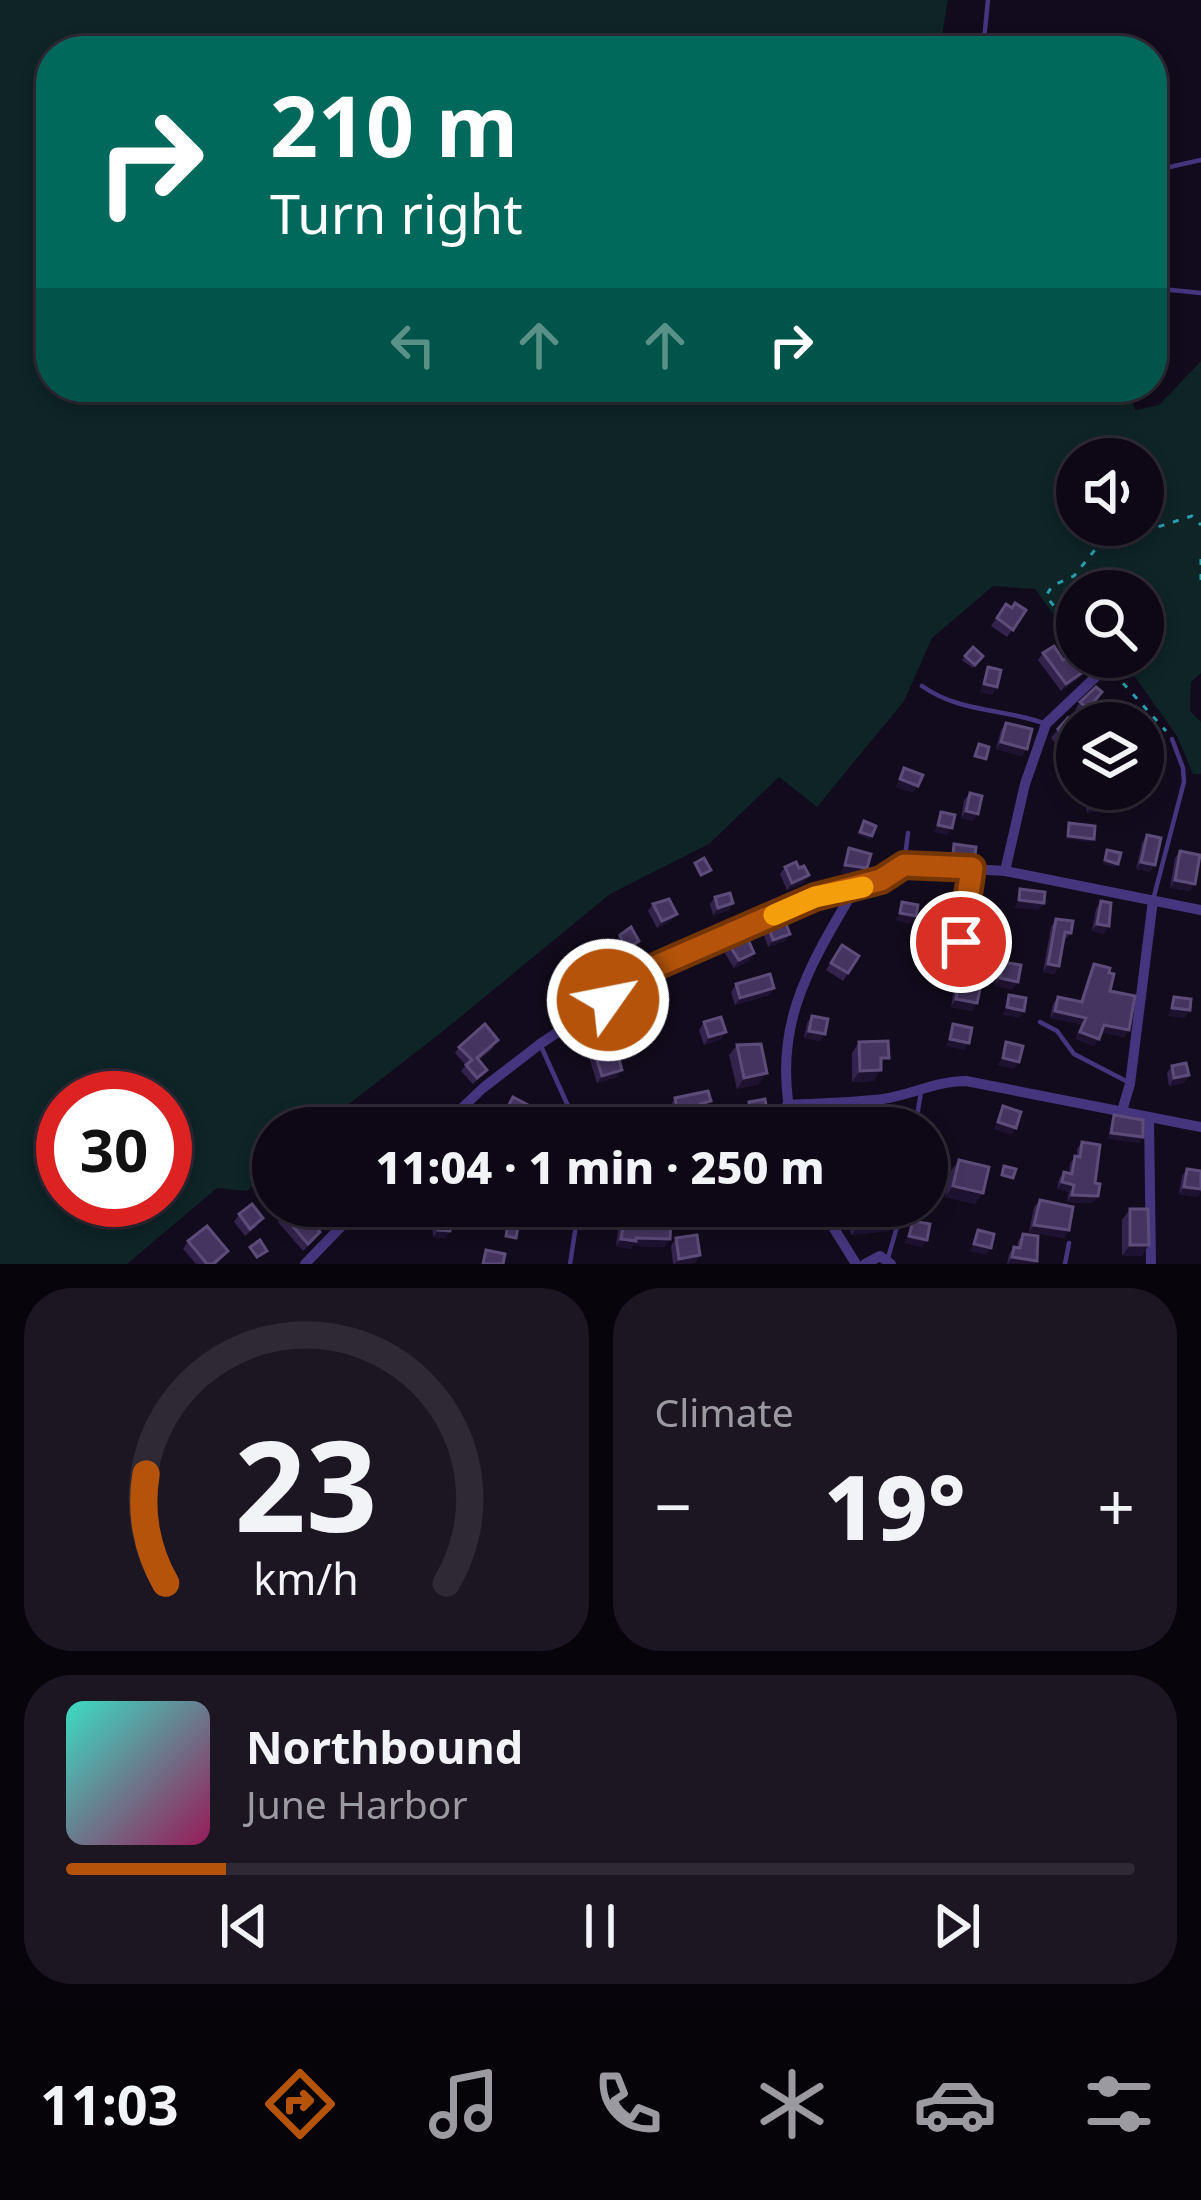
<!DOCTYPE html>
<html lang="en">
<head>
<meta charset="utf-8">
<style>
  body { margin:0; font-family:"Noto Sans",sans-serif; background:#1c1623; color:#f1f3f6; height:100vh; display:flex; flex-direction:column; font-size:45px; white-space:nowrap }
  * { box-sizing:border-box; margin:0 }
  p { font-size:39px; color:#9b9aa1 }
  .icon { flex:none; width:66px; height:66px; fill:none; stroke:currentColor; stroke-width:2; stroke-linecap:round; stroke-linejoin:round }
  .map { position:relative; height:1264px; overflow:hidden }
  .panel { display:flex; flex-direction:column; gap:24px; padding:24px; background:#08040c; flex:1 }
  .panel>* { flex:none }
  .banner { position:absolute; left:36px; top:36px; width:1131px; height:366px; border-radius:48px; box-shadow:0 6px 18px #0003,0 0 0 3px #2e2935; background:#00695c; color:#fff; overflow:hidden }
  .tools { position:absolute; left:1056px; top:438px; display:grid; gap:24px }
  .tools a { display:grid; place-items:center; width:108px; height:108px; border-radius:50%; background:#0e0816; box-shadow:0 6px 18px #0003,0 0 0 3px #2e2935; font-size:60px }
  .speed { position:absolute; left:36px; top:1071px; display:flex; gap:24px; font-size:60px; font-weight:700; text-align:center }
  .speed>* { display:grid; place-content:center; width:156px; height:156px; border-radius:50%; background:#0e0816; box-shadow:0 6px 18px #0003,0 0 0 3px #2e2935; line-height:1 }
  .speed .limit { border:18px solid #d22; background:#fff; color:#111 }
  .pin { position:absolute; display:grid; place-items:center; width:102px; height:102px; color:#fff; margin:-51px; border:6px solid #fff; border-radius:50%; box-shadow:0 3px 12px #0007 }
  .me { position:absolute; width:132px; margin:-66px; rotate:57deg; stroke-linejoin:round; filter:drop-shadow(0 0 9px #0008) }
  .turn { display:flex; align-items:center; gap:42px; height:252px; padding:0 36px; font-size:54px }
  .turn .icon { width:156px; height:156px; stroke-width:2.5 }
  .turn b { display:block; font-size:84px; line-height:102px }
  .lanes { display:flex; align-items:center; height:114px; padding:0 36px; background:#0003; justify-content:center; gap:60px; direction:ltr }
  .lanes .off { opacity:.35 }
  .big { font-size:90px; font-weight:800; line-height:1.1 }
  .panel .card { flex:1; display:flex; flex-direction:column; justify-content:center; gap:18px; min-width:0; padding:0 42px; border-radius:48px; background:#1c1623 }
  .panel .dial { align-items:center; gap:0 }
  .dial svg { height:312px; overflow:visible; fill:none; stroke:#2e2935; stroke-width:7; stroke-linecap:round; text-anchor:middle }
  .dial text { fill:#f1f3f6; stroke:none }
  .song { display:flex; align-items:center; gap:36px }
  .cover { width:144px; height:144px; border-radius:18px; background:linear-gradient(135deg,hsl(170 70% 55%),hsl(330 70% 35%)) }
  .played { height:12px; border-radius:6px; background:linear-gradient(90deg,#b45309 15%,#2e2935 15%) }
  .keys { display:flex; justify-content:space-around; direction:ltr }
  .heat { display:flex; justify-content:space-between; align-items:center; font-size:66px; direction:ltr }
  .panel .tiles { flex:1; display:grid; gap:24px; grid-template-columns:1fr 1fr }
  .card:last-child { grid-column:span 2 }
  .trip { position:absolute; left:252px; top:1107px; width:696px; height:120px; border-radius:60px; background:#0e0816; box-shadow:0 6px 18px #0003,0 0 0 3px #2e2935; font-weight:800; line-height:120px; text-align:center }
  .tabs { display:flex; height:192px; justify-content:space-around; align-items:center; background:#060309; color:#9b9aa1 }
  .tabs .icon { width:84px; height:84px }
  .tabs .current { color:#b45309 }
  .tabs b { font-size:54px; color:#f1f3f6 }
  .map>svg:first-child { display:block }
  .green { fill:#0e2427; fill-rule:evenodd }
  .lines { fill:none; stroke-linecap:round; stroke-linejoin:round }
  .path { stroke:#2a9fb0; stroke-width:3; stroke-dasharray:6 9; stroke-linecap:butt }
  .service { stroke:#45357e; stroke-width:4.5 }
  .minor { stroke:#45357e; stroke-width:10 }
  .wall { fill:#32234c }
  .shaded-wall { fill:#1e1231 }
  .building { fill:#443560; stroke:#5b4c79; stroke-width:3 }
  .route-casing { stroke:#753606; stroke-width:30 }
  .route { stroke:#b45309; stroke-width:21 }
  .slow { stroke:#f59e0b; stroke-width:21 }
</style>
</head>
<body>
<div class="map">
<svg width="1201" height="1264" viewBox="0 0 1201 1264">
  <rect width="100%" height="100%" fill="#120b1d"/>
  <!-- green -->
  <path class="green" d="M0,0H948L942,36L931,51H51V387H1128L1135,410L1159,405L1201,361V673L1191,682L1190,711L1201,722V774H1193L1177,736L1122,659L1112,658L1095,671L1085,657H1143V591H1077V647L1035,589L993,586L932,638L904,701L817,807L779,777L709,844L610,894L442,1032L318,1128H273V1168L247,1191L217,1188L127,1264H0ZM1077,459H1143V525H1077ZM63,1098H165V1200H63Z"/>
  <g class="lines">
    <!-- path -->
    <g class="path">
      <path d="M1201,559V586"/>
      <path d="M1077,623L1062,616L1046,596L1052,586L1074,576L1098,546L1192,516L1201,525"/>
      <path d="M1113,672L1166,731"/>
    </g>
    <!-- service -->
    <g class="service">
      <path d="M984,40L988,0"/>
      <path d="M1152,171L1201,160"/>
      <path d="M1152,288L1201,293"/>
      <path d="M922,686C960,713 1004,708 1046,724"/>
      <path d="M904,865L908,833"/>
      <path d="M1153,900L1184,782L1183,768L1172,739"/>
      <path d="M961,942L972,870"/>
      <path d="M642,980L652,1002"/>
      <path d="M1040,1022L1057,1031L1074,1054L1128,1082"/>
      <path d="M540,1044L578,1128"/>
      <path d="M915,1128L921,1092"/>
      <path d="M888,1258L903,1206"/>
      <path d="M570,1264L579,1206"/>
      <path d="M1065,1264L1069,1243"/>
    </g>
    <!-- minor -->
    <g class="minor">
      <path d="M1005,871L1025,784L1046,724L1105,668"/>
      <path d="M787,1105C819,1103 851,1103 883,1099C911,1095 937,1081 966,1081L1201,1127"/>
      <path d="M1121,1114L1130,1084L1153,900"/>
      <path d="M1149,1119L1151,1264"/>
      <path d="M441,1128L483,1088L540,1044L659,965L815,897L881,881L904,865L1005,871L1201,910"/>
      <path d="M793,1128C770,1031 806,971 854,890"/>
      <path d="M820,1206L856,1264"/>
      <path d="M305,1264L361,1206"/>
      <path d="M865,1264L880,1256L891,1264"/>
    </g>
  </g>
  <!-- wall -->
  <g class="wall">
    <path d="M1006,604L1012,608L1026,610L1007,637L991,626Z"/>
    <path d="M973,647L983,656L973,668L962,660Z"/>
    <path d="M1043,653L1063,660L1084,674L1061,691L1038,660Z"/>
    <path d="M1097,700L1082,716L1075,710L1080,702Z"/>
    <path d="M1006,723L1022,756L996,749L1001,730Z"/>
    <path d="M1077,723V782L1073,785L1060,767L1067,757L1051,738L1058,729Z"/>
    <path d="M1087,789H1102L1099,811L1087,813L1084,793Z"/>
    <path d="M970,793L973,821L961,818L964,800Z"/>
    <path d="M1147,835L1150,872L1136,869L1142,843Z"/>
    <path d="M1180,851L1190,891L1170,888L1175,858Z"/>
    <path d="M785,867L809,875L803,883L787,890L780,874Z"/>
    <path d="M715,897L733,903L728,911L713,915L710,904Z"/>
    <path d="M1101,901L1104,934L1092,931L1096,909Z"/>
    <path d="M653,904L671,921L657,928L648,911Z"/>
    <path d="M1056,919L1071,933L1064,940L1059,966L1054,974L1043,972L1051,927Z"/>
    <path d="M769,928L785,941L768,947L764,935Z"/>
    <path d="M620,935L639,941L634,949L621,957L615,942Z"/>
    <path d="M729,945L749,961L734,968L724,952Z"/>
    <path d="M842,945L859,956L843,981L826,970Z"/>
    <path d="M1003,962L1018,982L1012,989L995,986L998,969Z"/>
    <path d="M1094,964L1110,991L1129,1030L1124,1037L1101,1032L1094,1046L1076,1039L1081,1024L1050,1018L1053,1004L1058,997L1080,1002L1090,971Z"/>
    <path d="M959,981L972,1011L951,1007L954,988Z"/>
    <path d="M736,984L774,988L769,995L735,1005L731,992Z"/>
    <path d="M614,1016L641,1030L636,1037L619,1045L609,1023Z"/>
    <path d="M812,1016L825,1034L820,1041L804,1038L807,1023Z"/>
    <path d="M704,1022L721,1039L704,1045L699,1030Z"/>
    <path d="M859,1042L881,1068L874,1081L852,1082V1053Z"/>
    <path d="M737,1045L759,1084L737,1089L729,1055Z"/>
    <path d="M459,1047H494L479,1060L487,1070L473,1084L461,1071L466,1065L455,1053Z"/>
    <path d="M594,1050L617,1077L597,1083L589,1057Z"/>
    <path d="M1172,1066L1189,1075L1184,1083L1169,1086L1167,1073Z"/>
    <path d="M513,1097L534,1108L522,1128L500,1117Z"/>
    <path d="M675,1098L705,1109H701L706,1128H675L670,1106Z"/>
    <path d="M749,1102L767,1111L762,1118L747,1121L744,1109Z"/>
    <path d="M609,1114L626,1126L606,1128L604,1122Z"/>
    <path d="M1082,1142L1093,1203L1067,1202L1069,1192L1057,1189L1059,1179L1064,1172L1069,1173L1070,1163L1077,1156V1149Z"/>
    <path d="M959,1160L975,1204L945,1197L951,1171Z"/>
    <path d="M1187,1169L1198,1197L1179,1194L1182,1176Z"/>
    <path d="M1040,1200L1069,1230L1064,1238L1029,1232L1034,1207Z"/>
    <path d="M306,1206H347L318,1229L315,1239L303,1251L278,1222L283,1215L297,1214Z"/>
    <path d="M699,1206H734L730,1213L715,1217L712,1208L701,1211Z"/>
    <path d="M798,1206H813L814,1212L809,1219L797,1223L794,1212Z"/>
    <path d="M626,1209L639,1219L665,1247L633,1246L631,1249L616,1246L620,1216Z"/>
    <path d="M854,1209L889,1231L851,1235L848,1216Z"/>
    <path d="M1130,1209L1149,1245L1141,1256H1122V1220Z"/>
    <path d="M437,1210L445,1238L433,1237L432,1217Z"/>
    <path d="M239,1214L258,1225L245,1236L234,1222Z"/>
    <path d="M1023,1234L1036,1264H1007L1009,1254L1014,1247H1017L1018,1241Z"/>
    <path d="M676,1238L700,1255L695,1263L673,1264L671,1246Z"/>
    <path d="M188,1241L228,1251L217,1264H196L183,1249Z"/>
  </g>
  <!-- shaded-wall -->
  <g class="shaded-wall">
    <path d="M1090,667L1084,674L1061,691L1066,684Z"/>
    <path d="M984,684L997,687L992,695L979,692Z"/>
    <path d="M1001,742L1027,749L1022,756L996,749Z"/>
    <path d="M900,779L918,786L913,793L895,787Z"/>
    <path d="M1104,804L1099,811L1087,813L1092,805Z"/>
    <path d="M966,811L978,814L973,821L961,818Z"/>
    <path d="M938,825L952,828L947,835L933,832Z"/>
    <path d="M860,832L872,836L870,840L857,835Z"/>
    <path d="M1068,836L1094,839L1091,842L1065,839Z"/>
    <path d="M953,854L975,856L973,859L950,858Z"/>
    <path d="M1105,860L1118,864L1115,867L1102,864Z"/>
    <path d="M1141,862L1155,865L1150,872L1136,869Z"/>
    <path d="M845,865L867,868L862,876L840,873Z"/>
    <path d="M809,875L803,883L787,890L792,883Z"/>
    <path d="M1175,880L1195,884L1190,891L1170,888Z"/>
    <path d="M1019,900L1044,903L1038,910L1014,908Z"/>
    <path d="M733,903L728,911L713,915L718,908Z"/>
    <path d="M900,913L916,916L910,924L895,920Z"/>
    <path d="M677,914L671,921L657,928L662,921Z"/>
    <path d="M1097,924L1109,926L1104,934L1092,931Z"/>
    <path d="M790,934L785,941L768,947L773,940Z"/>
    <path d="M754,953L749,961L734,968L739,960Z"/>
    <path d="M1048,964L1059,966L1054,974L1043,972Z"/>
    <path d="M1000,978L1018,982L1012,989L995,986Z"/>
    <path d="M774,988L769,995L735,1005L740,998Z"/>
    <path d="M956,999L977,1003L972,1011L951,1007Z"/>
    <path d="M1007,1007L1024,1011L1019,1018L1002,1015Z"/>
    <path d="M1172,1008L1190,1010L1185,1018L1167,1016Z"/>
    <path d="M1055,1011L1086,1018L1081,1024L1050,1018Z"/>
    <path d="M1104,1025L1129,1030L1124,1037L1099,1032Z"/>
    <path d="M641,1030L636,1037L619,1045L624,1038Z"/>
    <path d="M809,1031L825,1034L820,1041L804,1038Z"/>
    <path d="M726,1032L721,1039L704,1045L709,1037Z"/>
    <path d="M1080,1032L1099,1039L1094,1046L1076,1039Z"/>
    <path d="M950,1039L969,1043L964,1050L945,1046Z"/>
    <path d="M1003,1058L1019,1062L1014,1069L997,1065Z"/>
    <path d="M622,1070L617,1077L597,1083L602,1076Z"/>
    <path d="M881,1070L874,1081L852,1082L860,1071Z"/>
    <path d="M767,1073L759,1084L737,1089L744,1078Z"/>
    <path d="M1189,1075L1184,1083L1169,1086L1174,1078Z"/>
    <path d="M767,1111L762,1118L747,1121L752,1114Z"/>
    <path d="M631,1119L626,1126L610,1128L612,1124Z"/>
    <path d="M998,1122L1016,1128L1011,1135L993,1129Z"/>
    <path d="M1111,1133L1143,1137L1139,1143L1107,1139Z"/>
    <path d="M1062,1182L1074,1185L1069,1192L1057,1189Z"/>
    <path d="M953,1186L983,1193L975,1204L945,1197Z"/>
    <path d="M1184,1187L1201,1189V1192L1198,1197L1179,1194Z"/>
    <path d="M1072,1195L1098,1196L1093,1203L1067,1202Z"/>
    <path d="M343,1206H347L312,1234L317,1227Z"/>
    <path d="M734,1206L730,1213L715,1217L720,1210Z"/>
    <path d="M814,1212L809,1219L797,1223L802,1215Z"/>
    <path d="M894,1223L889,1231L851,1235L856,1228Z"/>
    <path d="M1034,1225L1069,1230L1064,1238L1029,1232Z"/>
    <path d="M438,1230L450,1231L445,1238L433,1237Z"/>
    <path d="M909,1236L927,1240L922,1247L904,1243Z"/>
    <path d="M636,1238L670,1239L665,1247L633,1246L631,1249L616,1246L621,1239Z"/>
    <path d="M974,1244L991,1248L986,1255L969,1251Z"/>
    <path d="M1130,1245H1149L1141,1256H1122Z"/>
    <path d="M700,1255L695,1263L675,1264L679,1259Z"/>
    <path d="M1012,1257L1037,1261L1036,1264H1008Z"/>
  </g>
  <!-- building -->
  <g class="building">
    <path d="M1015,603L1026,610L1013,630L997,618L1006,604L1012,608Z"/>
    <path d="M1054,646L1063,660L1077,650V657H1083L1090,667L1066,684L1043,653Z"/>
    <path d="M973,647L983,656L975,665L965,656Z"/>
    <path d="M988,667L1001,670L997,687L984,684Z"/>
    <path d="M1096,687L1102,692L1088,709L1080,702Z"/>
    <path d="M1081,716L1086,723H1077V771L1067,757L1077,750L1058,729L1068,718L1072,724Z"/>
    <path d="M1006,723L1032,729L1027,749L1001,742Z"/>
    <path d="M979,744L989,747L986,759L975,756Z"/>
    <path d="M904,768L923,775L918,786L900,779Z"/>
    <path d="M1090,789H1102L1104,804L1092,805Z"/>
    <path d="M970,793L982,796L978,814L966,811Z"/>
    <path d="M941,812L955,815L952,828L938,825Z"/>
    <path d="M864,821L876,826L872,836L860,832Z"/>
    <path d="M1069,823L1095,826L1094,839L1068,836Z"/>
    <path d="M1147,835L1161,838L1155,865L1141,862Z"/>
    <path d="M954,844L976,847L975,856L953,854Z"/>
    <path d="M849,848L871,854L867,868L845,865Z"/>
    <path d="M1107,850L1121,853L1118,864L1105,860Z"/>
    <path d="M1180,851L1200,855L1195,884L1175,880Z"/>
    <path d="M704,858L711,870L701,875L695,863Z"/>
    <path d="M796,862L799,868L804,866L809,875L792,883L785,867Z"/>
    <path d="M1020,889L1045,892L1044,903L1019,900Z"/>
    <path d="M730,893L733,903L718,908L715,897Z"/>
    <path d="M669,899L677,914L662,921L653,904Z"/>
    <path d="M1101,901L1111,903L1109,926L1097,924Z"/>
    <path d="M902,902L918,905L916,916L900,913Z"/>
    <path d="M1056,919L1073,921L1071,933L1065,932L1059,966L1048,964Z"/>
    <path d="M786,924L790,934L773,940L769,928Z"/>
    <path d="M631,927L639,941L626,950L620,935Z"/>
    <path d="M747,937L754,953L739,960L729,945Z"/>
    <path d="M842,945L859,956L848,973L831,963Z"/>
    <path d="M918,948L929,950L927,965L916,964Z"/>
    <path d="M1003,962L1021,965L1018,982L1000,978Z"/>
    <path d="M1094,964L1110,968L1109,973L1114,974L1110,991L1135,996L1129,1030L1104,1025L1099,1039L1080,1032L1086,1018L1055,1011L1058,997L1082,1002Z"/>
    <path d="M770,974L774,988L740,998L736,984Z"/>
    <path d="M967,979L977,981L981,985L977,1003L956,999L959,981Z"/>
    <path d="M1009,995L1026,998L1024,1011L1007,1007Z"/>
    <path d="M1174,997L1191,999L1190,1010L1172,1008Z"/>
    <path d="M631,1008L641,1030L624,1038L614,1016Z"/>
    <path d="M812,1016L828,1019L825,1034L809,1031Z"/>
    <path d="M721,1017L726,1032L709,1037L704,1022Z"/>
    <path d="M485,1024L498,1040L477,1058L487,1070L477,1078L466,1065L472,1060L459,1047Z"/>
    <path d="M953,1024L972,1028L969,1043L950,1039Z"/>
    <path d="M602,1041L615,1044L622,1070L602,1076L594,1050Z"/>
    <path d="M888,1041L889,1058H881V1070L860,1071L859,1042Z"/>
    <path d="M1006,1042L1023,1046L1019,1062L1003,1058Z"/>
    <path d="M761,1044L767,1073L744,1078L737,1045Z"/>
    <path d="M1186,1063L1189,1075L1174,1078L1172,1066Z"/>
    <path d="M708,1091L711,1101L700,1104L707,1127L681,1128L675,1098Z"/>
    <path d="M513,1097L534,1108L526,1122L506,1110Z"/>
    <path d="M765,1099L767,1111L752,1114L749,1102Z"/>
    <path d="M1003,1106L1021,1112L1016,1128L998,1122Z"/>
    <path d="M628,1109L631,1119L612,1124L609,1114Z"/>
    <path d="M370,1115L380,1121L373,1128H365L361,1124Z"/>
    <path d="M1114,1115L1143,1120V1137L1111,1133Z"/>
    <path d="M341,1120L348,1128H332Z"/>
    <path d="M1082,1142L1100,1145L1095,1183L1100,1184L1098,1196L1072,1195L1074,1185L1062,1182L1064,1172L1072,1174L1075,1156L1080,1157Z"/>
    <path d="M959,1160L989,1167L983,1193L953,1186Z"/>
    <path d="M1004,1166L1016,1169L1013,1178L1002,1175Z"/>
    <path d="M1187,1169L1201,1171V1189L1184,1187Z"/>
    <path d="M1040,1200L1073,1207L1069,1230L1034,1225Z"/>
    <path d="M252,1204L263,1218L250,1229L239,1214Z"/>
    <path d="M306,1206H343L317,1227L320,1232L308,1244L283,1215L291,1208L297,1214Z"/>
    <path d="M799,1206H813L814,1212L802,1215Z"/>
    <path d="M867,1206H896L894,1223L856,1228L854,1209Z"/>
    <path d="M626,1209L640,1211L639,1219L671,1220L670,1239L636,1238V1241L621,1239Z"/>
    <path d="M1130,1209H1148L1149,1245H1130Z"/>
    <path d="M437,1210L454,1212L450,1231L438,1230Z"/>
    <path d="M913,1221L930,1224L927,1240L909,1236Z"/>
    <path d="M508,1224L518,1227L516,1238L506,1236Z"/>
    <path d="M207,1226L228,1251L213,1264H207L188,1241Z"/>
    <path d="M978,1230L994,1234L991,1248L974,1244Z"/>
    <path d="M1023,1234L1038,1236L1037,1261L1012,1257L1014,1247L1020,1248Z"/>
    <path d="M697,1235L700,1255L679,1259L676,1238Z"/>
    <path d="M260,1240L267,1251L257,1257L250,1247Z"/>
    <path d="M486,1250L505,1254L503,1264H483Z"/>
  </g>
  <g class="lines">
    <defs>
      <path id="route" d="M608,1000L659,965L815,897L881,880L904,865L972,868L961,942"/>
    </defs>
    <!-- route casing -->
    <use href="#route" class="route-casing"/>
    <!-- route -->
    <use href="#route" class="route"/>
    <!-- slow -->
    <path class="slow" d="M774,915L815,897L863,887"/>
  </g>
</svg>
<div class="tools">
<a><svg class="icon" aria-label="sound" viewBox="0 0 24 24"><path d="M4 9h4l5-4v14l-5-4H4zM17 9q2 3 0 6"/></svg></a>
<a><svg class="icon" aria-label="search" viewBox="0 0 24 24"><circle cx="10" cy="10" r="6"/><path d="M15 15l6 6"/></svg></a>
<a><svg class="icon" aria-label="layers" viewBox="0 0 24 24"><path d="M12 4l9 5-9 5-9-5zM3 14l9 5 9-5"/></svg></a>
</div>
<div class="speed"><div class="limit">30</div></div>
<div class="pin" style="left:961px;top:942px;background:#d93025"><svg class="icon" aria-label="arrive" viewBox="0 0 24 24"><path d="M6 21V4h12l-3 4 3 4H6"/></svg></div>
<svg class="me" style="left:608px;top:1000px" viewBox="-20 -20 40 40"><circle r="17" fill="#b45309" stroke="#fff" stroke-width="3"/><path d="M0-11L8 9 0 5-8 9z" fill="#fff"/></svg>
<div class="trip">11:04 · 1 min · 250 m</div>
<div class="banner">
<div class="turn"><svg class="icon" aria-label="right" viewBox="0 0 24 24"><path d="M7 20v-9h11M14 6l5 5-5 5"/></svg><div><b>210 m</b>Turn right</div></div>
<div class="lanes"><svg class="icon off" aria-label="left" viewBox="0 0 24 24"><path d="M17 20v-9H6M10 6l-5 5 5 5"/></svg><svg class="icon off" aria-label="ahead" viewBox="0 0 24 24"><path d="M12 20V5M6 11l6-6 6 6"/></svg><svg class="icon off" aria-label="ahead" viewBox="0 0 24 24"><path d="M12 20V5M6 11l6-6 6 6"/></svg><svg class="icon" aria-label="right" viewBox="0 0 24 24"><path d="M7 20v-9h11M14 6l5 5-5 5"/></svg></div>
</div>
</div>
<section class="panel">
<div class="tiles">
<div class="card dial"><svg viewBox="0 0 100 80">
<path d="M14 69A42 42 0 1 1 86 69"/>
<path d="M14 69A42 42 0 0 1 9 41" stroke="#b45309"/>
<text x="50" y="56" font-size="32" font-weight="700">23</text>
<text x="50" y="72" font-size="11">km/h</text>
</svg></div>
<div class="card"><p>Climate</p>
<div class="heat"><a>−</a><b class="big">19°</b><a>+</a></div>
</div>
<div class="card">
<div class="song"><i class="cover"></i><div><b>Northbound</b><p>June Harbor</p></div></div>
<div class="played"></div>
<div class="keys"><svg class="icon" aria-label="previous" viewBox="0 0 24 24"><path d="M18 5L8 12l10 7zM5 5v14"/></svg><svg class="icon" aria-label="pause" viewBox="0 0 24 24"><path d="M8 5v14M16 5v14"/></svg><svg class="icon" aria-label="next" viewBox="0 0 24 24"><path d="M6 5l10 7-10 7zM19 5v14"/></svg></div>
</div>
</div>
</section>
<nav class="tabs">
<b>11:03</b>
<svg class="icon current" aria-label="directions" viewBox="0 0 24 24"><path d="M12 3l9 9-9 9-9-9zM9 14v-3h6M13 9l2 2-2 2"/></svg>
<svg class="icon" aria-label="music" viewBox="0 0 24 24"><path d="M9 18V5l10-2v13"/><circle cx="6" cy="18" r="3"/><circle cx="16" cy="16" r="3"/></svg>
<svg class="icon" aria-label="phone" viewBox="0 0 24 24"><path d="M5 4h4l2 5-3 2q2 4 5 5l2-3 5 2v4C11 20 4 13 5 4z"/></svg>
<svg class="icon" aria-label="climate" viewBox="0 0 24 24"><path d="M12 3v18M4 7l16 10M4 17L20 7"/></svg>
<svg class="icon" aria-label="car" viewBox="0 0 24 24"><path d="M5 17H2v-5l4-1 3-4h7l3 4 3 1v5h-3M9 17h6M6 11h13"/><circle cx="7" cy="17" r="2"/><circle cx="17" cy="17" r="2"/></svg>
<svg class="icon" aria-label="filters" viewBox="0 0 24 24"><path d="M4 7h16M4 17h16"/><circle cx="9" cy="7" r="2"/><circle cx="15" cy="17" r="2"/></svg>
</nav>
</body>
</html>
